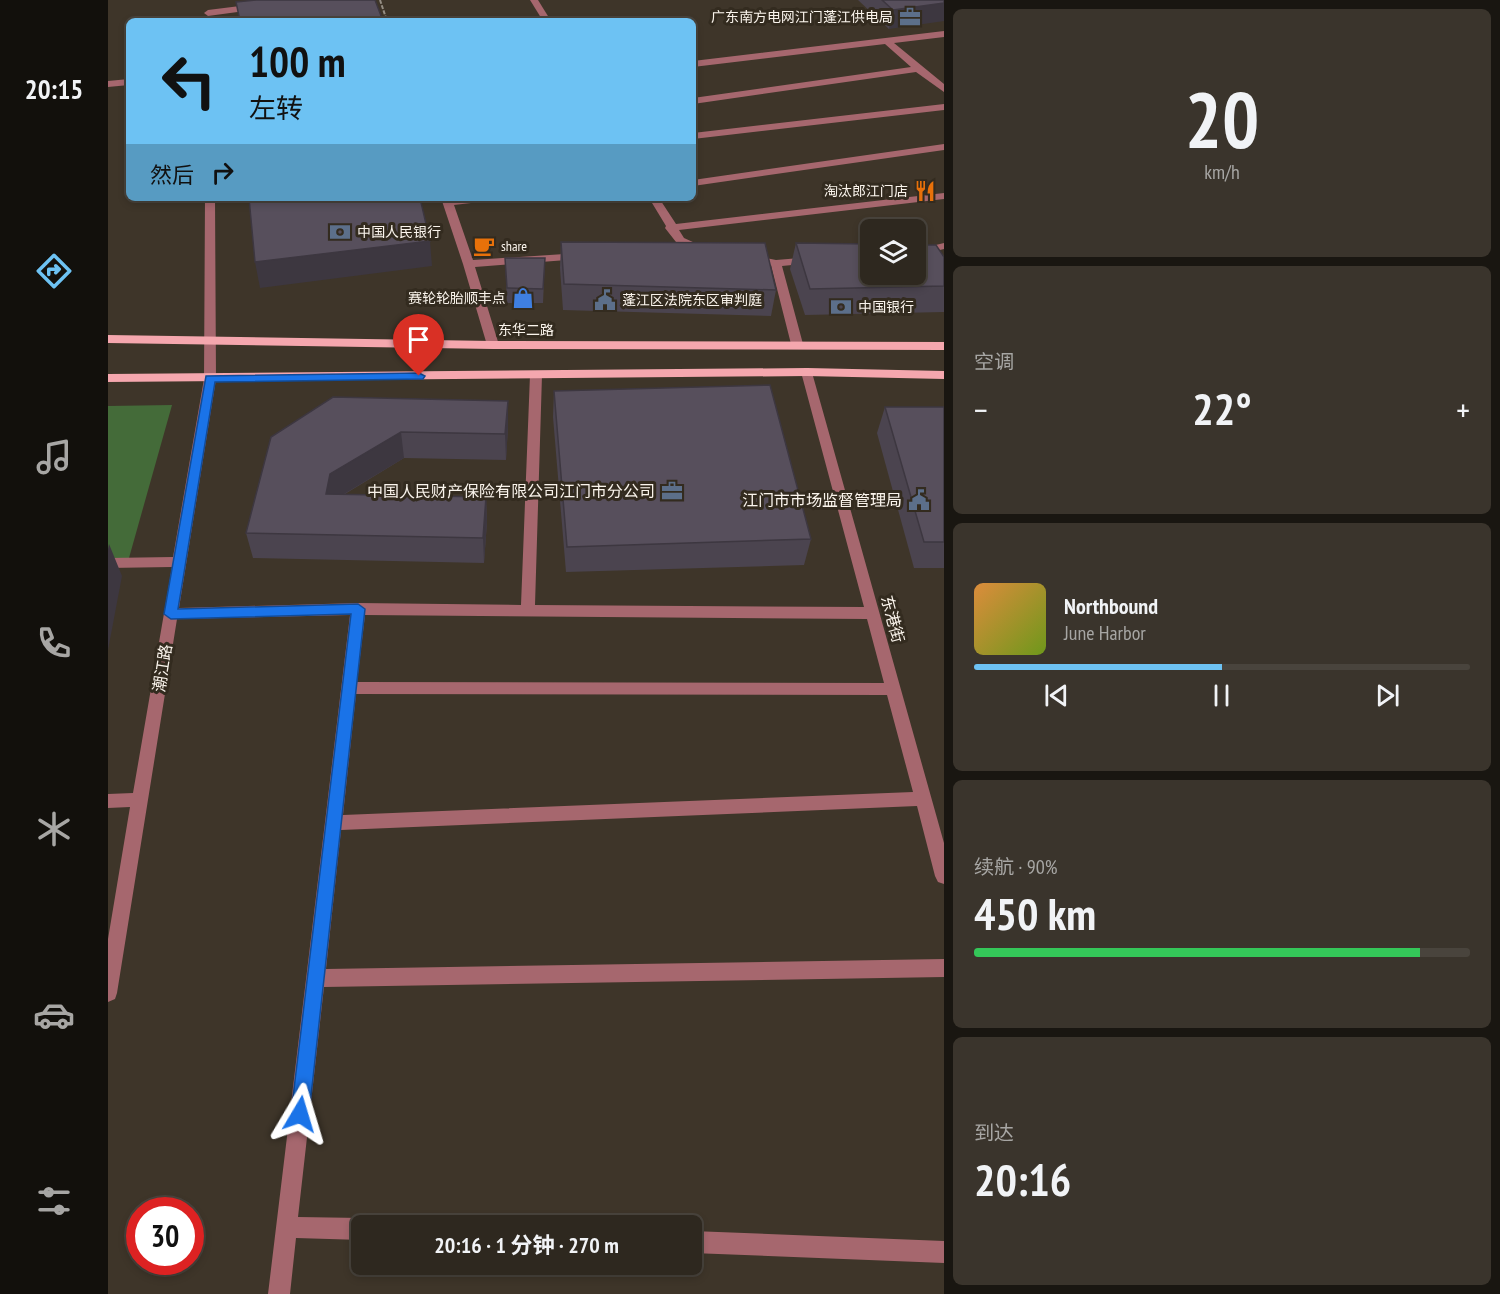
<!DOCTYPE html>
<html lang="zh">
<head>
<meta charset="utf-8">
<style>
  body { margin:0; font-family:"PT Sans Narrow","Noto Sans SC",sans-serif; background:#3a342c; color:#f1f3f6; height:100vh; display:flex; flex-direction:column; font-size:22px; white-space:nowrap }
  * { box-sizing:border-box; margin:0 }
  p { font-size:20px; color:#a7a6a4 }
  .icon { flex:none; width:33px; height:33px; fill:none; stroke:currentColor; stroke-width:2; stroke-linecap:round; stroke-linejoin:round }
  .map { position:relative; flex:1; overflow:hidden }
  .details { display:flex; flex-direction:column; gap:9px; padding:9px; background:#191611; width:556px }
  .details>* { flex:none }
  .top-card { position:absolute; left:18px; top:18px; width:570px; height:183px; border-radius:9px; box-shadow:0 3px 9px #0003,0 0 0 2px #49443d; background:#6dc2f3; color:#111; overflow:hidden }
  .buttons { position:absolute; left:752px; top:219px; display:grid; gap:12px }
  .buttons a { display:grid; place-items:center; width:66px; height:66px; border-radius:9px; background:#2e281f; box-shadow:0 3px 9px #0003,0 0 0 2px #49443d; font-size:30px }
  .speed { position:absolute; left:18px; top:1197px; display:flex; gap:12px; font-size:30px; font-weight:700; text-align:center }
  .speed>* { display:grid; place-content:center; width:78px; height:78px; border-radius:50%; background:#2e281f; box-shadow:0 3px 9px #0003,0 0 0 2px #49443d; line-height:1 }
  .speed .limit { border:9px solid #d22; background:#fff; color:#111 }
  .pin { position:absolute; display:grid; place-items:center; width:51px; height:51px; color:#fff; margin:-62px -26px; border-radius:50% 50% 50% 0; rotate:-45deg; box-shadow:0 0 6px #0007 }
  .pin .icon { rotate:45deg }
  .me { position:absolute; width:66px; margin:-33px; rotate:7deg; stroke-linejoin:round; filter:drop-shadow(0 0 4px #0008) }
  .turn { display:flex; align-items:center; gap:21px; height:126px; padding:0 24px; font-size:27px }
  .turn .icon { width:78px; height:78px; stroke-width:2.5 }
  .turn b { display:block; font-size:42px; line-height:51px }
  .then { display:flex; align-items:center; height:57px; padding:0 24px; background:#0003; gap:12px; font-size:22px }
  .big { font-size:45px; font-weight:700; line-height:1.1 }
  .details .card { flex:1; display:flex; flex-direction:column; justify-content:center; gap:9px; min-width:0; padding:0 21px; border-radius:9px; background:#3a342c }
  .details .dial { align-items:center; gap:0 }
  .dial b { font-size:78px; line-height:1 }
  .song { display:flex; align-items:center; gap:18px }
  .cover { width:72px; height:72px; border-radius:9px; background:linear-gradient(135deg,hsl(30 70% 55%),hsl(80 70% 35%)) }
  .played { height:6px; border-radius:3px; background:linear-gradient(90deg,#6dc2f3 50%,#49443d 50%) }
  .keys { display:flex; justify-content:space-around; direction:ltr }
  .heat { display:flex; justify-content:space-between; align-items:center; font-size:33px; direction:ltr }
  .charge { height:9px; border-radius:4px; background:linear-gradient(90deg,#34c759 90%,#49443d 0) }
  .trip { position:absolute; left:243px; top:1215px; width:351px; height:60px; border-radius:9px; background:#2e281f; box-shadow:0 3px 9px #0003,0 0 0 2px #49443d; font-weight:700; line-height:60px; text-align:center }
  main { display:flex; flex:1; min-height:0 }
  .tab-bar { display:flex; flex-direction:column; width:108px; justify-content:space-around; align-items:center; background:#12100c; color:#a7a6a4 }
  .tab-bar .icon { width:42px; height:42px }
  .tab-bar .selected { color:#6dc2f3 }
  .tab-bar b { font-size:27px; color:#f1f3f6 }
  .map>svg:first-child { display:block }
  .green { fill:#446b39 }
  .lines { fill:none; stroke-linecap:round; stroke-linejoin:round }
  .path { stroke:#958e84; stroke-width:2; stroke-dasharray:4 1.5; stroke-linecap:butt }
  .minor { fill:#a6676e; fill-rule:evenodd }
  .major { fill:#f5a7ae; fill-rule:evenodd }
  .wall { fill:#4b444f }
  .shaded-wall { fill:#3d3740 }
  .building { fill:#574f5c; stroke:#3d3740; stroke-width:1.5 }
  .route { fill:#1a73e8; stroke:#114b97; stroke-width:1.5 }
  .labels { text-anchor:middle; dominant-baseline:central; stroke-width:6; stroke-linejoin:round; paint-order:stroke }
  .far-poi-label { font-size:14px; fill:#faf4ec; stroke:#332b1f; text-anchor:start }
  .far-street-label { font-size:14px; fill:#faf4ec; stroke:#332b1f }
  .poi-label { font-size:16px; fill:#faf4ec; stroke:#332b1f; text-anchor:end }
  .street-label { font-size:16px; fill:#faf4ec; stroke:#332b1f }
</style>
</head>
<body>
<main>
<nav class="tab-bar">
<b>20:15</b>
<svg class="icon selected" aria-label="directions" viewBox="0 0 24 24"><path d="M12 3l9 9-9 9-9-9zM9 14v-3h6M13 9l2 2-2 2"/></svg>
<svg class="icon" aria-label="music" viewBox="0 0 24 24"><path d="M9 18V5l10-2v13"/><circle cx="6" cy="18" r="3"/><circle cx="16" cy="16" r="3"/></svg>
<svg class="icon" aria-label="phone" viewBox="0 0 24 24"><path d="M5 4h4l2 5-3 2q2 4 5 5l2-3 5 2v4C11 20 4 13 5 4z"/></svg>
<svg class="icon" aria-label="climate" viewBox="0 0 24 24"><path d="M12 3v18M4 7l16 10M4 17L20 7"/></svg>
<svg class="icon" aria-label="car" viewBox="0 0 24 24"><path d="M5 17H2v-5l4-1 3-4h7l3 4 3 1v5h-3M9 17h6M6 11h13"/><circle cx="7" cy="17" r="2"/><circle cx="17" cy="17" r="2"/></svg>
<svg class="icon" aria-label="filters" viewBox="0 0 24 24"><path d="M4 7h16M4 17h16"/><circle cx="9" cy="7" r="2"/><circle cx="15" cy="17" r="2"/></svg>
</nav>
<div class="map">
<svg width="836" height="1294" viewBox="0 0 836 1294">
  <rect width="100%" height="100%" fill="#3e3529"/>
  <!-- green -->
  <path class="green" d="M64,405L21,558H0V406Z"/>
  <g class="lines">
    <!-- path -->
    <path class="path" d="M272,0L279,21"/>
    <!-- minor -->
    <g class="minor">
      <path d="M422,0H430L443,21H435Z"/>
      <path d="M149,4L153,7L152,9L100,16L96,13L100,10Z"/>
      <path d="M836,31V37L786,43L836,84V92L808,72L585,104V98L803,67L777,44L585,67V61Z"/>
      <path d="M21,79V85L0,87V81Z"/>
      <path d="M836,104V110L585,139V133Z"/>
      <path d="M836,144V150L585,186V180Z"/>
      <path d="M836,193V199L571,230L576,238L598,248V252L594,253L568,242L557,228L558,226L541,198H551L568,224Z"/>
      <path d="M97,198H107L108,379L71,608L250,603L413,605L422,375L428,371L434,375L427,605L756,607L693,372L699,368L703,369L836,843V884L830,882L827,876L809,806L233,830L218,969L836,959V977L216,987L190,1217L254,1218L261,1222L263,1226H254V1240L188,1238L182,1294H160L242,615L69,619L9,993L7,999L0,1002V939L22,807L0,808V794L25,793L64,567L0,568V558L65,557L96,379ZM257,615L759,619L776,683L249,682ZM248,694L779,695L805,792L235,815Z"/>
      <path d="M333,198H385L380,201L346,205L365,260L472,253L477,256L472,259L367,267L391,345L389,348H381L379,345L355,264Z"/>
      <path d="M836,243V249L807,256V250Z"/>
      <path d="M642,255L668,260L704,257L709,260L704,263L674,266L695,344L693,347H685L683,344L663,265L638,260L637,258Z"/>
      <path d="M584,1231L836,1241V1263L584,1253Z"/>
    </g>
    <!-- major -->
    <g class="major">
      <path d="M0,335L385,341L836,342V350L385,349L0,343Z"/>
      <path d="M699,368L836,371V379L699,376L0,382V374Z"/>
    </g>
  </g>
  <!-- wall -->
  <g class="wall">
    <path d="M750,0H836L781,29Z"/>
    <path d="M453,242L668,290L663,316L455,310L452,268Z"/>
    <path d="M688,243L836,257V312L697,315L682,269Z"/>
    <path d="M397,258H437L435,303H399Z"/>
    <path d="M446,391L703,539L696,565L458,572L445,417Z"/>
    <path d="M225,397L400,401V427L398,460L296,458L237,494L378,497L379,522L376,563L145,558L138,533Z"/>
    <path d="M777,407H836V568H806L769,433Z"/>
  </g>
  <!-- shaded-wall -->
  <g class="shaded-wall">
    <path d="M836,3V21L781,29L785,10Z"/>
    <path d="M322,241L324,266L152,288L147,262Z"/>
    <path d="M400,401V427L398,460L397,434Z"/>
    <path d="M293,432L296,458L226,500L218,494L222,474Z"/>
    <path d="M378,497L379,522L376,563L375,538Z"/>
    <path d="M1,544L14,576L0,650V549Z"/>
  </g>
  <!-- building -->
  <g class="building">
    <path d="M148,0H267L275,21H132L128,2Z"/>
    <path d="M774,0H836V3L785,10Z"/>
    <path d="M141,198H312L322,241L147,262Z"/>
    <path d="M453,242L657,243L668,290L456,284Z"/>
    <path d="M688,243L762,244V274H807V245H828L836,257V286L702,289Z"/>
    <path d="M397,258H437L435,289L399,288Z"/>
    <path d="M662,385L703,539L459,547L446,391Z"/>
    <path d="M225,397L400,401L397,434L293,432L222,474L218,494L378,497L375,538L138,533L163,437Z"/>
    <path d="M777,407H836V542H816Z"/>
  </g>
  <!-- route -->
  <path class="route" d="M311,373L317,376L315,379L107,382L75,579L70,609L250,604L257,609L201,1114L199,1120L192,1123L186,1120L183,1114L243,614L63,619L56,614L98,376Z"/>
  <!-- icons -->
  <defs>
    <symbol id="office-bare" viewBox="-9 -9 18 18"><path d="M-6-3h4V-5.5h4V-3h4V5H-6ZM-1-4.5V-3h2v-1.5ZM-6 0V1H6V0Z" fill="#5c6f8a" stroke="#332b1f" stroke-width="2.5" paint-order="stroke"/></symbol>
    <symbol id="restaurant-bare" viewBox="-9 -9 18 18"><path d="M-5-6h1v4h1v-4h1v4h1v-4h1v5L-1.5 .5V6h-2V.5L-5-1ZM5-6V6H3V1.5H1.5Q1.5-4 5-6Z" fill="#e8710a" stroke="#332b1f" stroke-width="2.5" paint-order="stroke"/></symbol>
    <symbol id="bank-bare" viewBox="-9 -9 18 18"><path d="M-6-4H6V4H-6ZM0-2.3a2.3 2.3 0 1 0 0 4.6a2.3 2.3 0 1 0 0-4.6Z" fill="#5c6f8a" stroke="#332b1f" stroke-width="2.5" paint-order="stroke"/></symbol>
    <symbol id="cafe-bare" viewBox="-9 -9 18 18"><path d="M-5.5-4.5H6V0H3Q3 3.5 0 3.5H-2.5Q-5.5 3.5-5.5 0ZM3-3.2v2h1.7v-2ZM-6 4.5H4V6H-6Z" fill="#e8710a" stroke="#332b1f" stroke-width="2.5" paint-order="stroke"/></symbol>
    <symbol id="shop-bare" viewBox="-9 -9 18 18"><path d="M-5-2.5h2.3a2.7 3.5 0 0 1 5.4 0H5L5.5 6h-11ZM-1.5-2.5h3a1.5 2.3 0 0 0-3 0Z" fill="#3f7fe0" stroke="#332b1f" stroke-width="2.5" paint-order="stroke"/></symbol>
    <symbol id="civic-bare" viewBox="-9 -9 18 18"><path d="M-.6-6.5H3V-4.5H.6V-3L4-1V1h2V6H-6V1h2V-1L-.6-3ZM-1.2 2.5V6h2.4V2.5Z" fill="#5c6f8a" stroke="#332b1f" stroke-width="2.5" paint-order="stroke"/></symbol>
  </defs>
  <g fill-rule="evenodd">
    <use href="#office-bare" x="787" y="2" width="30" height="30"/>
    <use href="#restaurant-bare" x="802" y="176" width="30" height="30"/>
    <use href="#bank-bare" x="217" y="217" width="30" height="30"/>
    <use href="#cafe-bare" x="361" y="231" width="30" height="30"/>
    <use href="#shop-bare" x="400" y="283" width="30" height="30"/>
    <use href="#civic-bare" x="482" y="285" width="30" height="30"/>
    <use href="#bank-bare" x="718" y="292" width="30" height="30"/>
    <use href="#office-bare" x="549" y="476" width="30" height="30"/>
    <use href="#civic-bare" x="796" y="485" width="30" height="30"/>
  </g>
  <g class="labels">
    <!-- far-poi labels -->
    <g class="far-poi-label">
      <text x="785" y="17" text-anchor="end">广东南方电网江门蓬江供电局</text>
      <text x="800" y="191" text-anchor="end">淘汰郎江门店</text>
      <text x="249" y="232">中国人民银行</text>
      <text x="393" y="246">share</text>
      <text x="398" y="298" text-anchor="end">赛轮轮胎顺丰点</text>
      <text x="514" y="300">蓬江区法院东区审判庭</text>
      <text x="750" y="307">中国银行</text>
    </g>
    <!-- far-street labels -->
    <g class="far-street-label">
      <text x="418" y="330">东华二路</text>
    </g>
    <!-- poi labels -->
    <g class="poi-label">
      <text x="547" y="491">中国人民财产保险有限公司江门市分公司</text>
      <text x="794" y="500">江门市市场监督管理局</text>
    </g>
    <!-- street labels -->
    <g class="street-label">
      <text transform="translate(785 619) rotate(75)">东港街</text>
      <text transform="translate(54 668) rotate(-81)">潮江路</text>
    </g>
  </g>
</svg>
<div class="buttons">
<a><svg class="icon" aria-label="layers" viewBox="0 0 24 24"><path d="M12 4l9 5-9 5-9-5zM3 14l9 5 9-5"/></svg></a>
</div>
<div class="speed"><div class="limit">30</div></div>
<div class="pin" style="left:311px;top:376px;background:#d93025"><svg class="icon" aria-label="arrive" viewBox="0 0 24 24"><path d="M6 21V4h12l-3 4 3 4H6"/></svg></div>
<svg class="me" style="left:192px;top:1114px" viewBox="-20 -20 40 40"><path d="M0-17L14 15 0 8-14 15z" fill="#1a73e8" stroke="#fff" stroke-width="4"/></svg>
<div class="trip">20:16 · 1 分钟 · 270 m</div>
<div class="top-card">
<div class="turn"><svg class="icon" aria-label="left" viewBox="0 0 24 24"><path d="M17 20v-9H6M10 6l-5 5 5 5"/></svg><div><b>100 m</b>左转</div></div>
<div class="then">然后<svg class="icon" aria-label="right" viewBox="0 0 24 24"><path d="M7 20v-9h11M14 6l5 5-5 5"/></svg></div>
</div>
</div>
<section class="details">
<div class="card dial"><b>20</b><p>km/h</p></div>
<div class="card"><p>空调</p>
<div class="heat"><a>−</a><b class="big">22°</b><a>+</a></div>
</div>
<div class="card">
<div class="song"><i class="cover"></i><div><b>Northbound</b><p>June Harbor</p></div></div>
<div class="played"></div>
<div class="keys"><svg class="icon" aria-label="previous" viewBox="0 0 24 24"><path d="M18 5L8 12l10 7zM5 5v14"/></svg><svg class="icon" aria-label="pause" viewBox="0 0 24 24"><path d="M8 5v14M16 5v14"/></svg><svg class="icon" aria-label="next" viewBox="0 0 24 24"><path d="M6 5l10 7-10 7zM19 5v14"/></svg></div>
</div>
<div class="card"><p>续航 · 90%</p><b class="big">450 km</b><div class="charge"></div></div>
<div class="card"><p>到达</p><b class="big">20:16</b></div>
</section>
</main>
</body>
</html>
